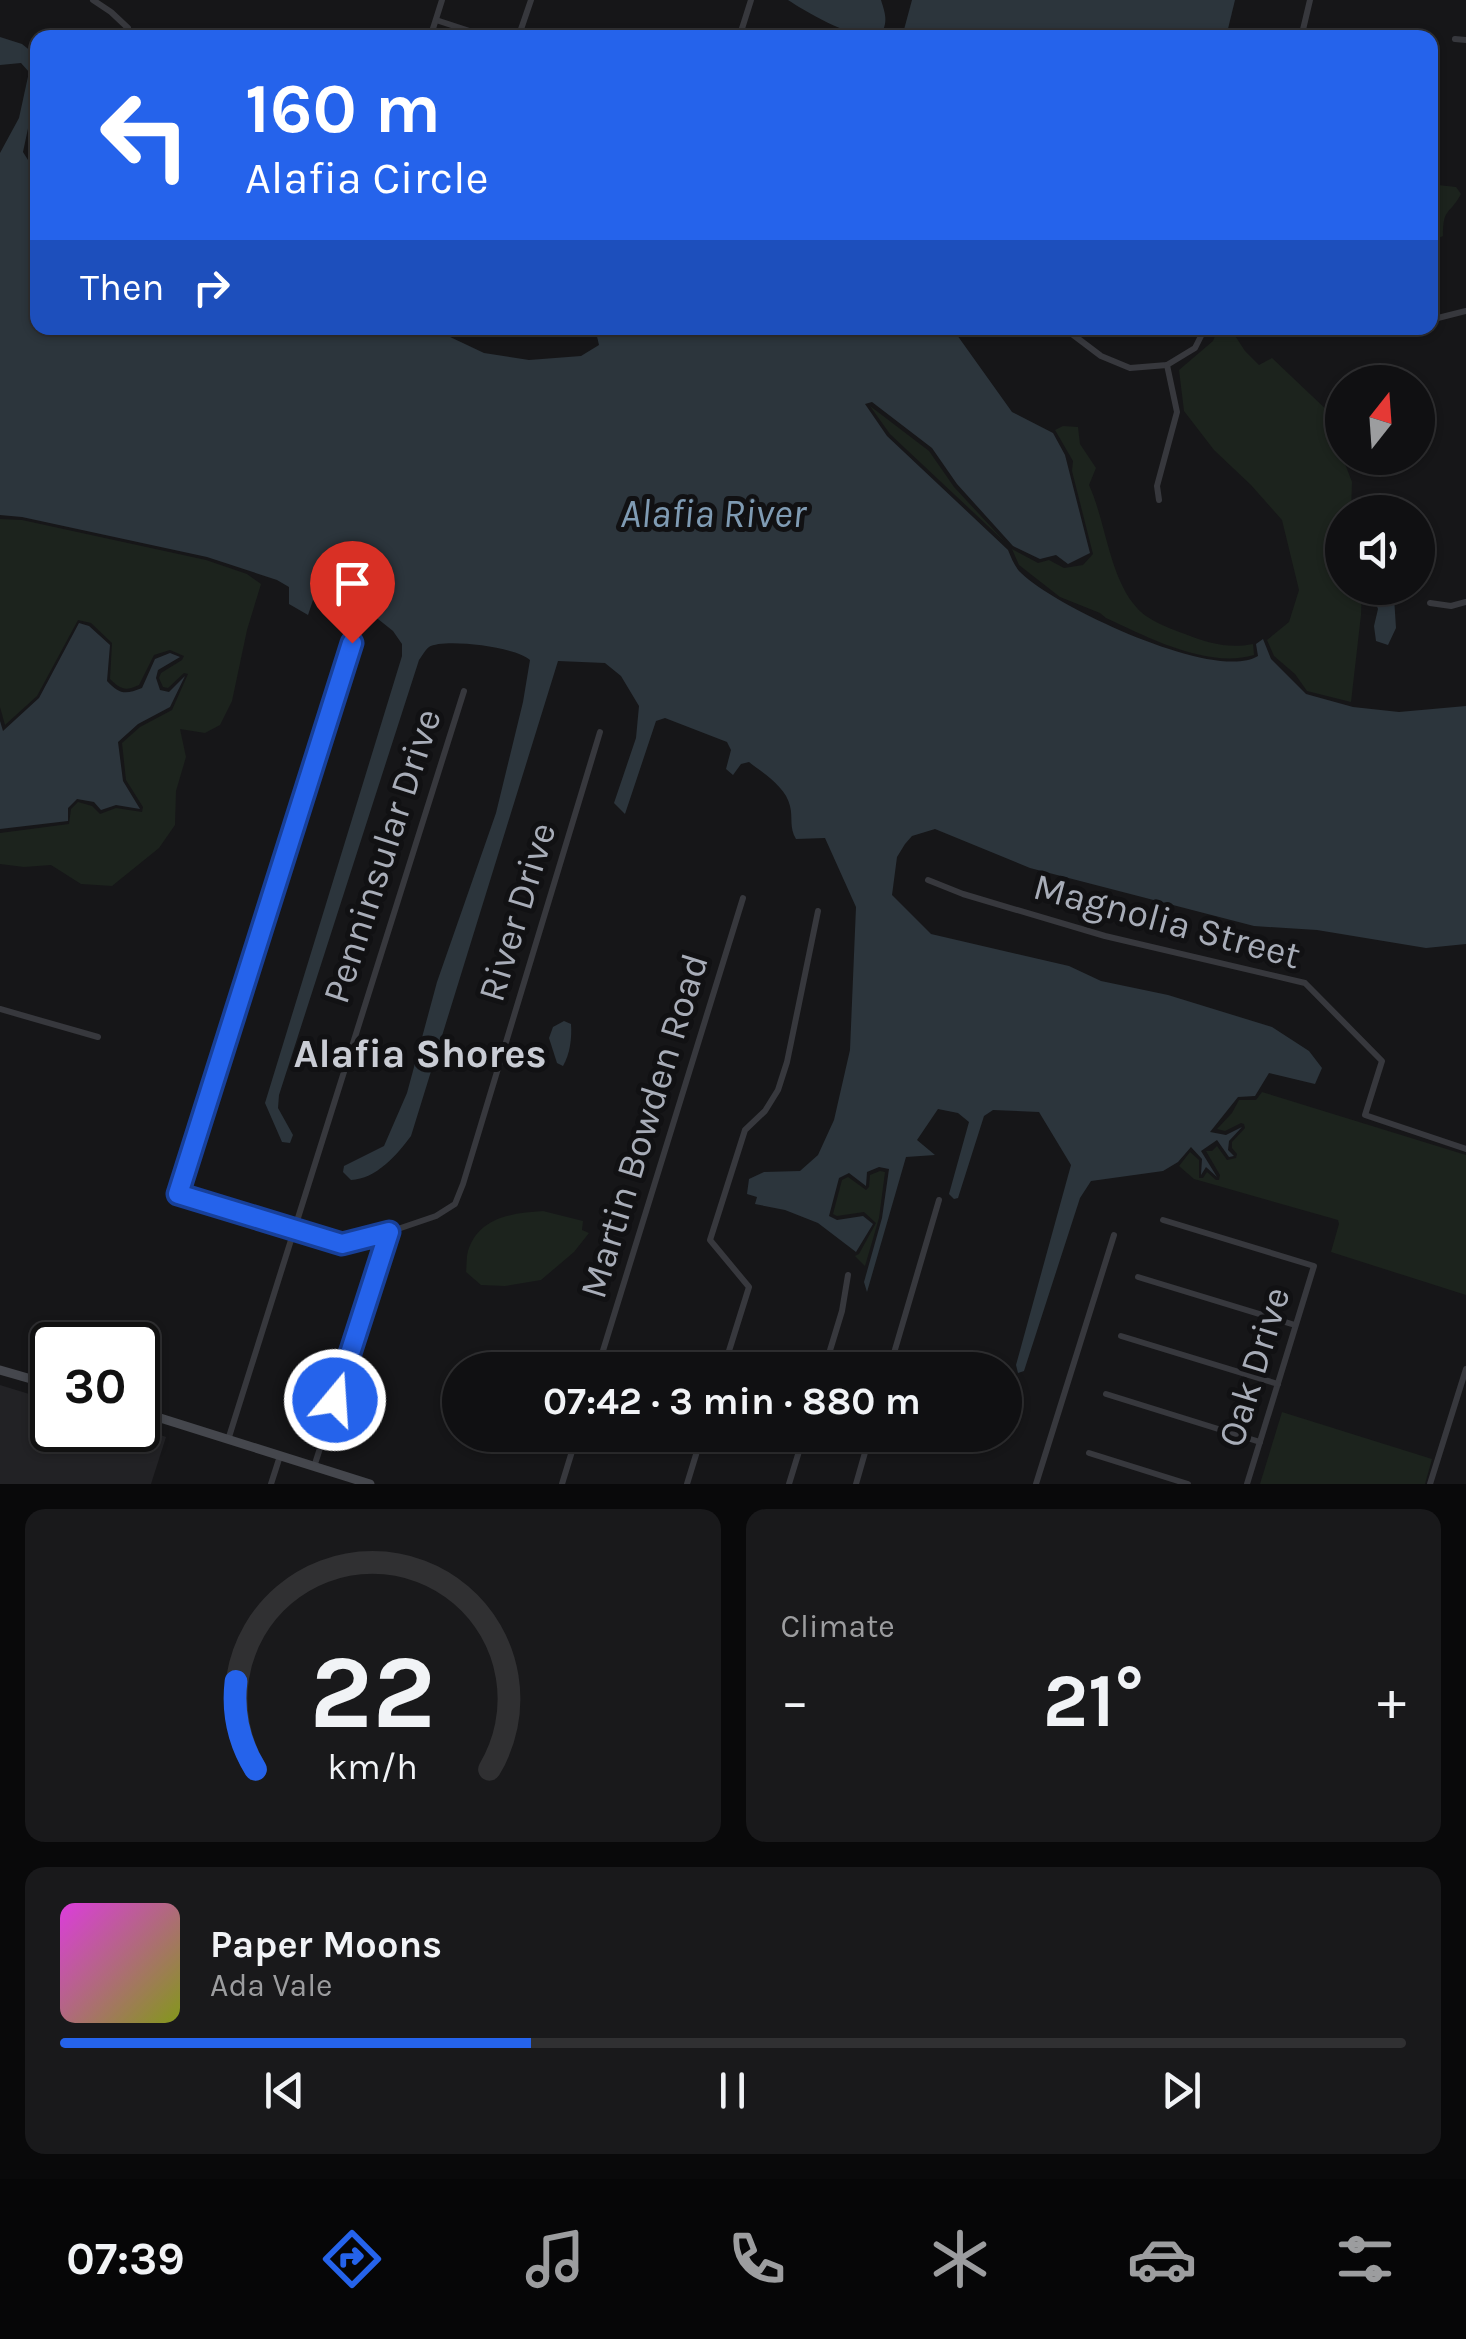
<!DOCTYPE html>
<html lang="en">
<head>
<meta charset="utf-8">
<style>
  body { margin:0; font-family:Karla,sans-serif; background:#19191b; color:#f1f3f6; height:100vh; display:flex; flex-direction:column; font-size:38px; white-space:nowrap }
  * { box-sizing:border-box; margin:0 }
  p { font-size:32px; color:#9c9d9f }
  .icon { flex:none; width:55px; height:55px; fill:none; stroke:currentColor; stroke-width:2; stroke-linecap:round; stroke-linejoin:round }
  .map { position:relative; height:1484px; overflow:hidden }
  .sheet { display:flex; flex-direction:column; gap:25px; padding:25px; background:#09090a; flex:1 }
  .sheet>* { flex:none }
  .guide { position:absolute; left:30px; top:30px; width:1408px; height:305px; border-radius:20px; box-shadow:0 2px 8px #0004,0 0 0 2px #303032; background:#2563eb; color:#fff; overflow:hidden }
  .needle { width:65px; rotate:17deg }
  .fabs { position:absolute; left:1325px; top:365px; display:grid; gap:20px }
  .fabs a { display:grid; place-items:center; width:110px; height:110px; border-radius:50%; background:#101012; box-shadow:0 2px 8px #0004,0 0 0 2px #303032; font-size:50px }
  .speed { position:absolute; left:30px; top:1322px; display:flex; gap:20px; font-size:50px; font-weight:700; text-align:center }
  .speed>* { display:grid; place-content:center; width:130px; height:130px; border-radius:50%; background:#101012; box-shadow:0 2px 8px #0004,0 0 0 2px #303032; line-height:1 }
  .speed .limit { border:5px solid #111; border-radius:15px; background:#fff; color:#111 }
  .pin { position:absolute; display:grid; place-items:center; width:85px; height:85px; color:#fff; margin:-102px -42px; border-radius:50% 50% 50% 0; rotate:-45deg; box-shadow:0 0 10px #0007 }
  .pin .icon { rotate:45deg }
  .me { position:absolute; width:110px; margin:-55px; rotate:18deg; stroke-linejoin:round; filter:drop-shadow(0 0 8px #0008) }
  .turn { display:flex; align-items:center; gap:35px; height:210px; padding:0 50px; font-size:45px }
  .turn .icon { width:130px; height:130px; stroke-width:2.5 }
  .turn b { display:block; font-size:70px; line-height:85px }
  .then { display:flex; align-items:center; height:95px; padding:0 50px; background:#0003; gap:20px; font-size:38px }
  .big { font-size:75px; font-weight:700; line-height:1.1 }
  .sheet .tile { flex:1; display:flex; flex-direction:column; justify-content:center; gap:15px; min-width:0; padding:0 35px; border-radius:20px; background:#19191b }
  .sheet .dial { align-items:center; gap:0 }
  .dial svg { height:260px; overflow:visible; fill:none; stroke:#303032; stroke-width:7; stroke-linecap:round; text-anchor:middle }
  .dial text { fill:#f1f3f6; stroke:none }
  .song { display:flex; align-items:center; gap:30px }
  .cover { width:120px; height:120px; border-radius:15px; background:linear-gradient(135deg,hsl(300 70% 55%),hsl(70 70% 35%)) }
  .played { height:10px; border-radius:5px; background:linear-gradient(90deg,#2563eb 35%,#303032 35%) }
  .keys { display:flex; justify-content:space-around; direction:ltr }
  .heat { display:flex; justify-content:space-between; align-items:center; font-size:55px; direction:ltr }
  .sheet .tiles { flex:1; display:grid; gap:25px; grid-template-columns:1fr 1fr }
  .tile:last-child { grid-column:span 2 }
  .trip { position:absolute; left:442px; top:1352px; width:580px; height:100px; border-radius:50px; background:#101012; box-shadow:0 2px 8px #0004,0 0 0 2px #303032; font-weight:700; line-height:100px; text-align:center }
  .tab-bar { display:flex; height:160px; justify-content:space-around; align-items:center; background:#060607; color:#9c9d9f }
  .tab-bar .icon { width:70px; height:70px }
  .tab-bar .on { color:#2563eb }
  .tab-bar b { font-size:45px; color:#f1f3f6 }
  .map>svg:first-child { display:block }
  .built { fill:#222225 }
  .green { fill:#1c231d }
  .water { fill:#2c353c }
  .lines { fill:none; stroke-linecap:round; stroke-linejoin:round }
  .minor { stroke:#37383d; stroke-width:6 }
  .secondary { stroke:#45474d; stroke-width:9 }
  .route-casing { stroke:#184099; stroke-width:25 }
  .route { stroke:#2563eb; stroke-width:18 }
  .labels { text-anchor:middle; dominant-baseline:central; stroke-width:10; stroke-linejoin:round; paint-order:stroke }
  .street-label { font-size:38px; fill:#a8adb8; stroke:#111113 }
  .water-label { font-size:40px; font-style:italic; fill:#7f9bb3; stroke:#111113 }
  .neighbourhood-label { font-size:40px; font-weight:bold; fill:#c9ccd4; stroke:#111113 }
</style>
</head>
<body>
<div class="map">
<svg width="1466" height="1484" viewBox="0 0 1466 1484">
  <rect width="100%" height="100%" fill="#161618"/>
  <!-- built -->
  <path class="built" d="M0,1385L52,1401V1430H138V1427L166,1437L151,1484H0Z"/>
  <!-- green -->
  <g class="green">
    <path d="M1430,179L1438,185L1456,187L1461,194C1449,216 1443,207 1443,236L1430,242Z"/>
    <path d="M1218,328H1230L1245,351L1259,365L1272,358L1331,414L1339,448L1352,482L1351,512H1342V588H1362L1361,615L1351,702L1307,691L1295,674L1274,656L1267,640L1289,622L1299,590L1282,520L1251,485L1214,450L1184,411L1179,370L1213,341Z"/>
    <path d="M870,406L929,451L954,487L1005,542L890,434Z"/>
    <path d="M1063,426L1078,427L1080,444L1096,468L1089,485C1106,522 1109,577 1137,608C1147,620 1171,629 1185,634C1208,643 1228,649 1253,644L1254,655C1208,669 1147,637 1106,618L1100,613L1060,597L1019,565L1012,549L1038,563L1049,560L1064,568L1083,565L1093,554L1072,471L1073,461L1055,430Z"/>
    <path d="M0,519L22,520L206,560L247,574L261,584L247,630L232,701L220,725L205,733L180,729L186,757L176,791L175,825L159,848L112,886L81,884L51,865L24,867L0,864V833L69,824L71,809L78,802L92,806L100,814L116,808L142,812L143,807L126,780L122,743L140,727L172,710L188,674L184,673L168,688L163,687L159,678L161,673L182,660L184,656L170,650L154,655L139,685C126,691 121,690 110,679L112,643L91,623L78,620L37,696L5,725L0,707Z"/>
    <path d="M1262,1092L1466,1155V1295L1331,1252L1339,1224L1338,1220L1194,1179L1179,1166L1190,1152L1199,1160V1178H1203L1207,1172L1216,1180H1219L1220,1175L1206,1151H1212L1217,1146L1227,1160L1236,1158L1237,1154L1232,1148V1142L1245,1128L1244,1124L1241,1123L1225,1131L1217,1129L1232,1113L1239,1100H1256Z"/>
    <path d="M880,1171L885,1172L879,1218L865,1266L855,1256L859,1254L876,1223L864,1212L837,1216L833,1214L842,1180L848,1177L866,1190L869,1187L870,1175Z"/>
    <path d="M543,1211L583,1221L582,1230L589,1233L574,1252L541,1280L505,1286L481,1285L466,1272C467,1265 466,1255 469,1248C481,1216 514,1213 543,1211Z"/>
    <path d="M1282,1412L1432,1459L1425,1484H1260Z"/>
  </g>
  <!-- water -->
  <g class="water">
    <path d="M788,0H881C885,13 889,23 880,35C857,42 808,13 788,0Z"/>
    <path d="M912,0H1235L1226,37H902Z"/>
    <path d="M0,37L22,44L37,56V86L23,152L33,168L37,170L38,328H447L448,336L484,353L529,360L581,356L599,345L595,328H952L1012,412L1053,433L1065,455L1090,553L1068,564L1056,555L1040,559L1013,546L957,484L932,448L872,402L865,404L887,436L1008,550C1011,557 1014,565 1019,571C1051,605 1215,683 1258,656L1256,644L1263,639L1271,659L1306,694L1353,707L1399,712L1466,706V944L1426,948L1317,930L1254,926L1030,868L935,829L912,836L905,844L897,857L892,895L931,934L1069,966L1101,981L1168,995L1272,1027L1309,1051L1322,1068L1315,1084L1269,1073L1255,1096L1238,1097L1210,1132L1226,1135L1242,1127L1229,1141L1228,1150L1234,1156L1229,1157L1217,1140L1201,1151L1217,1177L1206,1167L1201,1175L1202,1159L1191,1147L1178,1162L1163,1171L1091,1181L1080,1198L1024,1371L1018,1373L1016,1365L1071,1165L1039,1112L993,1110L984,1116L958,1198L954,1199L949,1194L969,1122L958,1113L938,1109L917,1140L935,1155L906,1157L867,1292L864,1282L882,1218L889,1169L879,1167L867,1172L866,1186L849,1173L839,1178L829,1216L837,1220L863,1216L873,1224L856,1252L818,1223L785,1210L755,1204L757,1197L747,1194L749,1179L764,1172L800,1171L818,1155L834,1120L850,1050L856,907L825,838L796,839C789,827 793,818 790,806C786,787 763,773 749,762L741,764L733,775L726,769L731,750L727,742L665,718L656,721L625,814L614,803L636,738L639,706L621,676L605,663L558,661L411,1136C397,1155 376,1179 351,1180L343,1172L344,1166L384,1146L407,1093L437,982L496,813L523,702L530,660C517,647 444,638 429,647C425,650 422,656 419,660L279,1095L278,1108L293,1135L290,1143L282,1142L265,1103L402,656V644L393,631L363,607L330,593L314,597L308,615L289,604V587L277,580L207,557L22,517L0,515V153L19,118L29,72L21,63L0,65Z"/>
    <path d="M1370,588H1381L1387,595L1394,597L1396,628L1388,645L1376,641L1374,626L1378,609Z"/>
    <path d="M79,623L89,626L110,645L107,681C119,694 125,695 142,688L155,659L170,653L180,657L158,670L156,678L160,690L169,692L185,676L170,707L138,724L118,742L123,781L140,809L116,805L101,810L94,802L77,799L68,808V821L0,829V721L3,731L39,698Z"/>
    <path d="M564,1021L571,1024C572,1038 570,1054 563,1066L557,1063L549,1038L553,1027Z"/>
  </g>
  <g class="lines">
    <!-- minor -->
    <g class="minor">
      <path d="M93,0L111,12L128,28"/>
      <path d="M436,20L491,38"/>
      <path d="M430,38L442,0"/>
      <path d="M518,38L531,0"/>
      <path d="M739,38L751,0"/>
      <path d="M1301,38L1310,0"/>
      <path d="M1455,39L1466,40"/>
      <path d="M1430,320L1466,311"/>
      <path d="M1064,328L1101,356L1130,368L1167,365L1195,348L1205,328"/>
      <path d="M1159,500L1157,486L1177,412L1167,365"/>
      <path d="M1430,603L1451,606L1466,602"/>
      <path d="M352,643L178,1194L342,1244L389,1232"/>
      <path d="M928,880L963,894L1105,936L1305,983L1382,1061L1365,1115L1466,1149"/>
      <path d="M0,1009L98,1037"/>
      <path d="M1163,1220L1314,1266L1247,1484"/>
      <path d="M1138,1277L1295,1325"/>
      <path d="M1121,1336L1278,1384"/>
      <path d="M597,1370L743,898"/>
      <path d="M723,1370L749,1287L710,1240L745,1130L765,1111L778,1090L787,1062L818,911"/>
      <path d="M824,1370L842,1311L848,1275"/>
      <path d="M889,1370L939,1200"/>
      <path d="M1106,1394L1260,1442"/>
      <path d="M228,1440L464,691"/>
      <path d="M1089,1453L1188,1484"/>
      <path d="M314,1467L389,1232L436,1216L455,1204L463,1184L600,732"/>
      <path d="M271,1484L280,1456"/>
      <path d="M562,1484L577,1435"/>
      <path d="M687,1484L702,1435"/>
      <path d="M789,1484L804,1435"/>
      <path d="M856,1484L870,1435"/>
      <path d="M1036,1484L1114,1235"/>
      <path d="M1430,1484L1466,1369"/>
    </g>
    <!-- secondary -->
    <g class="secondary">
      <path d="M0,1370L52,1385"/>
      <path d="M138,1411L370,1484"/>
    </g>
  </g>
  <g class="lines">
    <defs>
      <path id="route" d="M335,1400L389,1232L342,1244L178,1194L352,643"/>
    </defs>
    <!-- route casing -->
    <use href="#route" class="route-casing"/>
    <!-- route -->
    <use href="#route" class="route"/>
  </g>
  <g class="labels">
    <!-- street labels -->
    <g class="street-label">
      <text transform="translate(382 856) rotate(-72)">Penninsular Drive</text>
      <text transform="translate(517 912) rotate(-73)">River Drive</text>
      <text transform="translate(1167 921) rotate(15)">Magnolia Street</text>
      <text transform="translate(644 1126) rotate(-73)">Martin Bowden Road</text>
      <text transform="translate(1254 1367) rotate(-73)">Oak Drive</text>
    </g>
    <!-- water labels -->
    <g class="water-label">
      <text x="713" y="513">Alafia River</text>
    </g>
    <!-- neighbourhood labels -->
    <g class="neighbourhood-label">
      <text x="420" y="1053">Alafia Shores</text>
    </g>
  </g>
</svg>
<div class="fabs">
<a><svg class="needle" viewBox="-14 -14 28 28"><path d="M0-13l5 13h-10z" fill="#e53935"/><path d="M0 13l5-13h-10z" fill="#9c9d9f"/></svg></a>
<a><svg class="icon" aria-label="sound" viewBox="0 0 24 24"><path d="M4 9h4l5-4v14l-5-4H4zM17 9q2 3 0 6"/></svg></a>
</div>
<div class="speed"><div class="limit">30</div></div>
<div class="pin" style="left:352px;top:643px;background:#d93025"><svg class="icon" aria-label="arrive" viewBox="0 0 24 24"><path d="M6 21V4h12l-3 4 3 4H6"/></svg></div>
<svg class="me" style="left:335px;top:1400px" viewBox="-20 -20 40 40"><circle r="17" fill="#2563eb" stroke="#fff" stroke-width="3"/><path d="M0-11L8 9 0 5-8 9z" fill="#fff"/></svg>
<div class="trip">07:42 · 3 min · 880 m</div>
<div class="guide">
<div class="turn"><svg class="icon" aria-label="left" viewBox="0 0 24 24"><path d="M17 20v-9H6M10 6l-5 5 5 5"/></svg><div><b>160 m</b>Alafia Circle</div></div>
<div class="then">Then<svg class="icon" aria-label="right" viewBox="0 0 24 24"><path d="M7 20v-9h11M14 6l5 5-5 5"/></svg></div>
</div>
</div>
<section class="sheet">
<div class="tiles">
<div class="tile dial"><svg viewBox="0 0 100 80">
<path d="M14 69A42 42 0 1 1 86 69"/>
<path d="M14 69A42 42 0 0 1 8 42" stroke="#2563eb"/>
<text x="50" y="56" font-size="32" font-weight="700">22</text>
<text x="50" y="72" font-size="11">km/h</text>
</svg></div>
<div class="tile"><p>Climate</p>
<div class="heat"><a>−</a><b class="big">21°</b><a>+</a></div>
</div>
<div class="tile">
<div class="song"><i class="cover"></i><div><b>Paper Moons</b><p>Ada Vale</p></div></div>
<div class="played"></div>
<div class="keys"><svg class="icon" aria-label="previous" viewBox="0 0 24 24"><path d="M18 5L8 12l10 7zM5 5v14"/></svg><svg class="icon" aria-label="pause" viewBox="0 0 24 24"><path d="M8 5v14M16 5v14"/></svg><svg class="icon" aria-label="next" viewBox="0 0 24 24"><path d="M6 5l10 7-10 7zM19 5v14"/></svg></div>
</div>
</div>
</section>
<nav class="tab-bar">
<b>07:39</b>
<svg class="icon on" aria-label="directions" viewBox="0 0 24 24"><path d="M12 3l9 9-9 9-9-9zM9 14v-3h6M13 9l2 2-2 2"/></svg>
<svg class="icon" aria-label="music" viewBox="0 0 24 24"><path d="M9 18V5l10-2v13"/><circle cx="6" cy="18" r="3"/><circle cx="16" cy="16" r="3"/></svg>
<svg class="icon" aria-label="phone" viewBox="0 0 24 24"><path d="M5 4h4l2 5-3 2q2 4 5 5l2-3 5 2v4C11 20 4 13 5 4z"/></svg>
<svg class="icon" aria-label="climate" viewBox="0 0 24 24"><path d="M12 3v18M4 7l16 10M4 17L20 7"/></svg>
<svg class="icon" aria-label="car" viewBox="0 0 24 24"><path d="M5 17H2v-5l4-1 3-4h7l3 4 3 1v5h-3M9 17h6M6 11h13"/><circle cx="7" cy="17" r="2"/><circle cx="17" cy="17" r="2"/></svg>
<svg class="icon" aria-label="filters" viewBox="0 0 24 24"><path d="M4 7h16M4 17h16"/><circle cx="9" cy="7" r="2"/><circle cx="15" cy="17" r="2"/></svg>
</nav>
</body>
</html>
